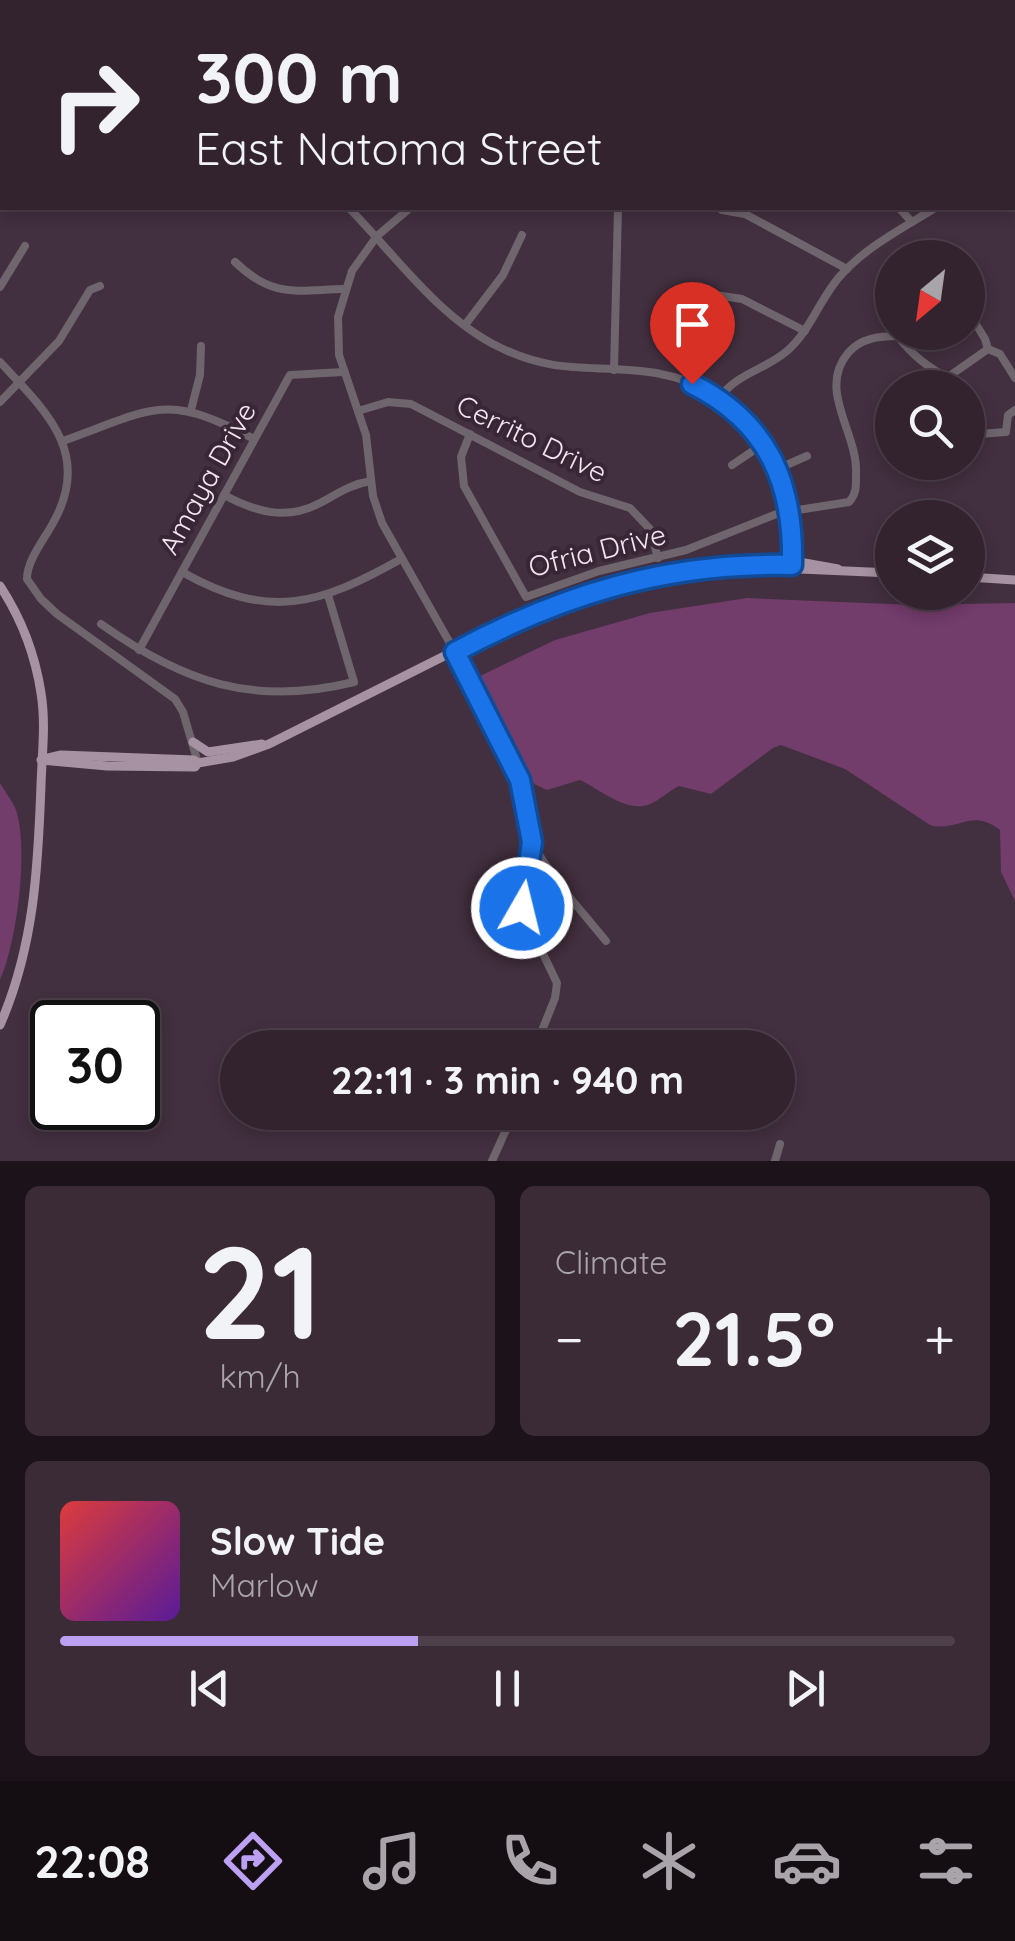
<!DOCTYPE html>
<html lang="en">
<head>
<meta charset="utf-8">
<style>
  body { margin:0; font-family:Quicksand,sans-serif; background:#3a2b37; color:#f1f3f6; height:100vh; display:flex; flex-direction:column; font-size:38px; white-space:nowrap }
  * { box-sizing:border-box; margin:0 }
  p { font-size:32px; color:#a8a4aa }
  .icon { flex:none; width:55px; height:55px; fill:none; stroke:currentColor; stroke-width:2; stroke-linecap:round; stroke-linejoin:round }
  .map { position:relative; height:1161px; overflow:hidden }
  .side { display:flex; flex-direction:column; gap:25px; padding:25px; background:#1c131a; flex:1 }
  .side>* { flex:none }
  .guide { position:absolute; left:0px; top:0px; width:1015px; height:210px; box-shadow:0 5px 15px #0003,0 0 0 2px #4d404b; background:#32232f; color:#f1f3f6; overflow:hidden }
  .needle { width:65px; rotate:209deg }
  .buttons { position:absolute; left:875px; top:240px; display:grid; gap:20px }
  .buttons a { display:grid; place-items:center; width:110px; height:110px; border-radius:50%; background:#32232f; box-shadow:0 5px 15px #0003,0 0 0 2px #4d404b; font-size:50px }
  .speed { position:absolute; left:30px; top:1000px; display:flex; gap:20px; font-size:50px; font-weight:700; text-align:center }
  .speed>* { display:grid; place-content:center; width:130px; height:130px; border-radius:50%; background:#32232f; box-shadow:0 5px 15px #0003,0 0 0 2px #4d404b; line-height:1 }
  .speed .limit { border:5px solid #111; border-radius:15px; background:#fff; color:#111 }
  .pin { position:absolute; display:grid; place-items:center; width:85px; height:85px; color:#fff; margin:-102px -42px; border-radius:50% 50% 50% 0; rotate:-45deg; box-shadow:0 0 10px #0007 }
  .pin .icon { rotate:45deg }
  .me { position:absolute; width:110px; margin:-55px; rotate:8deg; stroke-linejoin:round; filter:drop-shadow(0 0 8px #0008) }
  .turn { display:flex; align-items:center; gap:35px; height:210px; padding:0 30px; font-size:45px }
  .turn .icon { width:130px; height:130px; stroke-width:2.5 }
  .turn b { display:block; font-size:70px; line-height:85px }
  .big { font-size:75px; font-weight:800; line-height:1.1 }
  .side .tile { flex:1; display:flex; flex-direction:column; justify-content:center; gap:15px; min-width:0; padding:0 35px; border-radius:15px; background:#3a2b37 }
  .side .dial { align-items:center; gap:0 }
  .dial b { font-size:130px; line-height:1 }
  .song { display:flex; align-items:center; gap:30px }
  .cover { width:120px; height:120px; border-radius:15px; background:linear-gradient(135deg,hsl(0 70% 55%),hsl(270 70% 35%)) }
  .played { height:10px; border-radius:5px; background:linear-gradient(90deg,#bca0f2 40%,#4d404b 40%) }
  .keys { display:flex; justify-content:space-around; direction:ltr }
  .heat { display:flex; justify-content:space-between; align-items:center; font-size:55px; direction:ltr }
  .side .tiles { flex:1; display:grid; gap:25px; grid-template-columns:1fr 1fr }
  .tile:last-child { grid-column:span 2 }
  .trip { position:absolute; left:220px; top:1030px; width:575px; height:100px; border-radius:50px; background:#32232f; box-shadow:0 5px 15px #0003,0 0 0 2px #4d404b; font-weight:800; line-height:100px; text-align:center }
  .tabs { display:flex; height:160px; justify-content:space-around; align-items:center; background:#140e13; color:#a8a4aa }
  .tabs .icon { width:70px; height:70px }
  .tabs .on { color:#bca0f2 }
  .tabs b { font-size:45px; color:#f1f3f6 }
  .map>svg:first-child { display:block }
  .green { fill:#723c6b }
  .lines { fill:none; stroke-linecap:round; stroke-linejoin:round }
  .minor { stroke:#6f656d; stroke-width:8 }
  .major { stroke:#a692a2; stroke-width:9 }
  .route-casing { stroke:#114b97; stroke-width:25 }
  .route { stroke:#1a73e8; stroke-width:18 }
  .labels { text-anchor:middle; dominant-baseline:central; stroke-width:8; stroke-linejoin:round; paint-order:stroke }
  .street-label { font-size:28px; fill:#f3e6f0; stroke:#382535 }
</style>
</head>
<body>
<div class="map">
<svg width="1015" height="1161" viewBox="0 0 1015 1161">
  <rect width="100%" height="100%" fill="#422f3f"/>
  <!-- green -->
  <g class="green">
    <path d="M747,598L914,605L1015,603V901L1001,872L1000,830C970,807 958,833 930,825L845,769L781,745L773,748L711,794L679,786C669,791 660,800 650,804C628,814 599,789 580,780L547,790L534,784L478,677L555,640L650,613Z"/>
    <path d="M0,783C5,791 12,801 16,810C29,849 17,943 0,980Z"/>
  </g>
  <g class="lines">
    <!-- minor -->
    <g class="minor">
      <path d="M233,0L236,2"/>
      <path d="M329,0L333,2"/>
      <path d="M531,0V2"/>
      <path d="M730,0L735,2"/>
      <path d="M1011,0L1015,2"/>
      <path d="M71,2V0"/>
      <path d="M164,2L165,0"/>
      <path d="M305,2L307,0"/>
      <path d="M0,131L2,133"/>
      <path d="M1012,141L1015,136"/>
      <path d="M349,208C395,255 439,318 499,347C559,377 597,363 656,373C752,390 796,475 792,565"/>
      <path d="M410,208L377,236L352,271L338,317L339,355L366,435L373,496L382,523L455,652L520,781L531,842L521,908L557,983L555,998L535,1048"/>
      <path d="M899,208L912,222"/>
      <path d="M722,210L745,214L847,269"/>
      <path d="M235,262C274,299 295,290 345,289"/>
      <path d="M0,287L25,246"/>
      <path d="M702,293L742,299L805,331"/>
      <path d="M968,311L985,339L988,349"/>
      <path d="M465,325L503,275L522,235"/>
      <path d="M0,362C45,410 93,453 53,523C44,540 27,560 27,579L41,599L57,614L175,699L183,712L198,763"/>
      <path d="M614,370L618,208"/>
      <path d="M948,377L988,349L1000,354L1015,378"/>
      <path d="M719,399C735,374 765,370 787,351C811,330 820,298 841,275C866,247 903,228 935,208"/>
      <path d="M0,402L59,341L90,290L100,286"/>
      <path d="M191,410L200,375L201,346"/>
      <path d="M358,411L388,402L411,404L580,492L630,508L650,529L658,558"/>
      <path d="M968,415L979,434L1006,432L1008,415L1015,410"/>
      <path d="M470,434L461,457L464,486L526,597L599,571L686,550L779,513L849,502C857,493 856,485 856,473C858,433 817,390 848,353C861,338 879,336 898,336C909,352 930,370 948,377L950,388"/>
      <path d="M63,441C153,409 164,391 254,439"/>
      <path d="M732,465L763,444"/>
      <path d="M777,469L807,456"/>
      <path d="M224,495C256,512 286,521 320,503C337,494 351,484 371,481"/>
      <path d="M182,572C269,621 319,605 401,559"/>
      <path d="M101,624C183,682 253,707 354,682L328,595"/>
      <path d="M139,650L290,375L343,372"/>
      <path d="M531,842L556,881L606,941"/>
      <path d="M492,1161L514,1112"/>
      <path d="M775,1161L780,1144"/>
    </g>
    <!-- major -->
    <g class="major">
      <path d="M792,565L800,569L892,573"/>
      <path d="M968,577L1015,580"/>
      <path d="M0,586C21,618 35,654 41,693C46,723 42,754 41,785C38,869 34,947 0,1025"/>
      <path d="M193,742L208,752L262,744"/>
      <path d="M44,759L61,755L194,760L198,763"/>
      <path d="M41,760L107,766L195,767L198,763L233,757L269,744L502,627L583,594L667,574L792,565L799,562L838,569"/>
    </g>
  </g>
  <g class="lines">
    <defs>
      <path id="route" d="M522,908L532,842L520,780L455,652C563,594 668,562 792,565C794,483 768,422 692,384"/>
    </defs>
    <!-- route casing -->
    <use href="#route" class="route-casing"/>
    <!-- route -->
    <use href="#route" class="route"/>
  </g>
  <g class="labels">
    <!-- street labels -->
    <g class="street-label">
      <text transform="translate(532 438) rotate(26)">Cerrito Drive</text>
      <text transform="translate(207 478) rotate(-61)">Amaya Drive</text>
      <text transform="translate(597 550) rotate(-14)">Ofria Drive</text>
    </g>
  </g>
</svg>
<div class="buttons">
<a><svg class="needle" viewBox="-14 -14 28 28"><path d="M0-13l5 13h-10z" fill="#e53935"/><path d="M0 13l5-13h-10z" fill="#a8a4aa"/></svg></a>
<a><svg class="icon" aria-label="search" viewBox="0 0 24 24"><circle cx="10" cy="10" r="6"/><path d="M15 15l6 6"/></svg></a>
<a><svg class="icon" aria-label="layers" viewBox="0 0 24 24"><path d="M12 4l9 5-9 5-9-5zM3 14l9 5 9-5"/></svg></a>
</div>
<div class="speed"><div class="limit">30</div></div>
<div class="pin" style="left:692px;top:384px;background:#d93025"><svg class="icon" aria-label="arrive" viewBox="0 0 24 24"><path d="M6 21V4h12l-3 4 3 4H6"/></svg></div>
<svg class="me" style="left:522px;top:908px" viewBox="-20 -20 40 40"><circle r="17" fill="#1a73e8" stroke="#fff" stroke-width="3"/><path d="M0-11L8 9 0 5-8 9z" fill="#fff"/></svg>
<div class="trip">22:11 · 3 min · 940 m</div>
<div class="guide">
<div class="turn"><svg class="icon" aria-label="right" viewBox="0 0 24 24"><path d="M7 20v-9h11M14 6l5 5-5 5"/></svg><div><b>300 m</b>East Natoma Street</div></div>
</div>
</div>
<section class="side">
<div class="tiles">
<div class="tile dial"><b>21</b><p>km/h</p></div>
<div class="tile"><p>Climate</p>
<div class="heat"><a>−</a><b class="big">21.5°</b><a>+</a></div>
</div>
<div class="tile">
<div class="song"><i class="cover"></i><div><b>Slow Tide</b><p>Marlow</p></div></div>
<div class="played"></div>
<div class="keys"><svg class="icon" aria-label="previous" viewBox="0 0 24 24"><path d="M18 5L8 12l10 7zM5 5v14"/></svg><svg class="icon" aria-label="pause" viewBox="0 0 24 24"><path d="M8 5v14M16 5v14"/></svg><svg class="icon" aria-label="next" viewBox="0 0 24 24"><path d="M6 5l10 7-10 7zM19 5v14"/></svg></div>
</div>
</div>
</section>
<nav class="tabs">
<b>22:08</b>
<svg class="icon on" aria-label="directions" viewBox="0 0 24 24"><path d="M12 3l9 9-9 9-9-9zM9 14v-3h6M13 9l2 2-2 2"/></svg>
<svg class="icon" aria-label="music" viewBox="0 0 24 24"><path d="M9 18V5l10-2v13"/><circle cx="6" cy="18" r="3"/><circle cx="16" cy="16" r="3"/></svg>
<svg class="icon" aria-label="phone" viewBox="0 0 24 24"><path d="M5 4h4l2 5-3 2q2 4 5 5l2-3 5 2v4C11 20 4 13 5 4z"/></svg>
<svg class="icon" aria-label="climate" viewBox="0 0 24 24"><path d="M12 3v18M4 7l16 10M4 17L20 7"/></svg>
<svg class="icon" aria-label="car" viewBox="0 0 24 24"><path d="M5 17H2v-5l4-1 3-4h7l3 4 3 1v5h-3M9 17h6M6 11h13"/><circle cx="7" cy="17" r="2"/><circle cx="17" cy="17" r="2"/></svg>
<svg class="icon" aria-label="filters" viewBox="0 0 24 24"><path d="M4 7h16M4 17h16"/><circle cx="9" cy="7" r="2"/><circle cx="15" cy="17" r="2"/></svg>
</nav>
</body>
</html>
